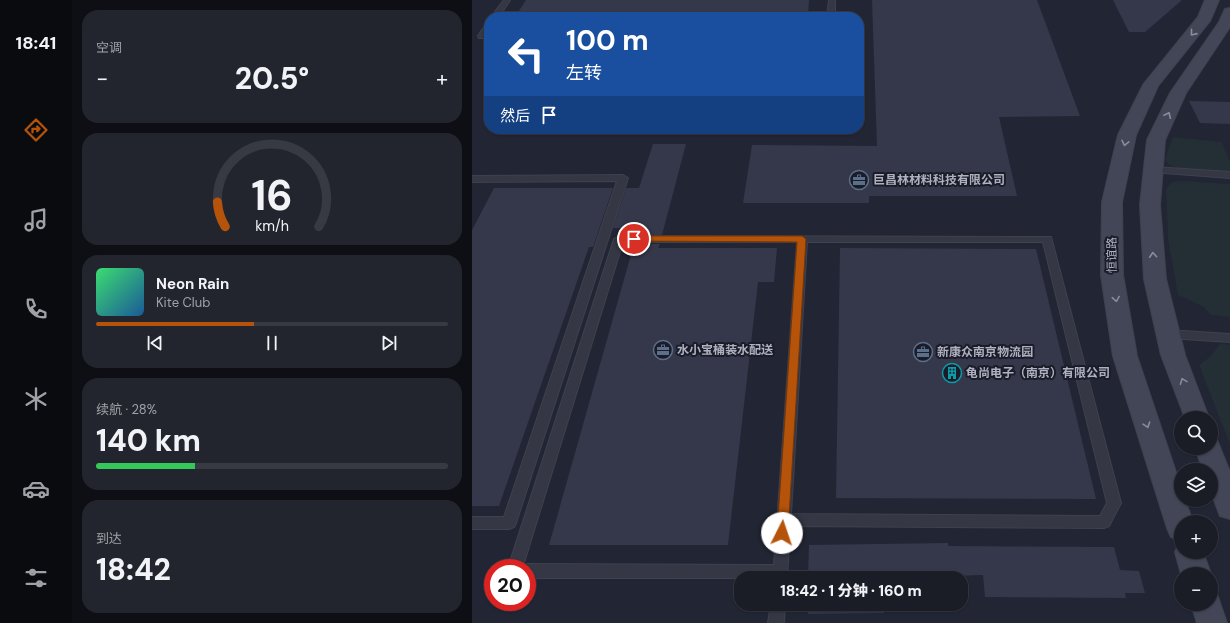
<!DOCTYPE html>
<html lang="zh">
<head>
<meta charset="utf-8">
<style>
  body { margin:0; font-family:"DM Sans","Noto Sans SC",sans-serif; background:#23252e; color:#f1f3f6; height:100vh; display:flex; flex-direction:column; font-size:15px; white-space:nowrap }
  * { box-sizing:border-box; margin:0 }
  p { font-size:13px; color:#9fa1a7 }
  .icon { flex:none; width:22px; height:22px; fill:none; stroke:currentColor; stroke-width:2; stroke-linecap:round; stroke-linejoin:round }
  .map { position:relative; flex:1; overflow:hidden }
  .sheet { display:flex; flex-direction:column; gap:10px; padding:10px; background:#0e0f15; width:400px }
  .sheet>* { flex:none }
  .top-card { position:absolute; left:12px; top:12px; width:380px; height:122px; border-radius:16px; box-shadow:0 1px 3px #0004,0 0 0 1px #383a43; background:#1a4fa0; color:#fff; overflow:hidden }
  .fabs { position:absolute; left:702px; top:411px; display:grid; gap:8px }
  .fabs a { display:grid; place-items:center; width:44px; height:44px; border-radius:50%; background:#1a1c26; box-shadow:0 1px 3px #0004,0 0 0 1px #383a43; font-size:20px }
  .speed { position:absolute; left:12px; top:559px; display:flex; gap:8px; font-size:20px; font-weight:700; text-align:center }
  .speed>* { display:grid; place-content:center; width:52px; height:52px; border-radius:50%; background:#1a1c26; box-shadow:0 1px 3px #0004,0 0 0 1px #383a43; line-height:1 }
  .speed .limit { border:6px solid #d22; background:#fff; color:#111 }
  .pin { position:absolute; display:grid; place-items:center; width:34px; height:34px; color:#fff; margin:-17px; border:2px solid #fff; border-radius:50%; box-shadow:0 1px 4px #0007 }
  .me { position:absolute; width:44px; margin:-22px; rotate:4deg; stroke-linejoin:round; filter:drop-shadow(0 0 3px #0008) }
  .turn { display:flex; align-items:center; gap:14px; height:84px; padding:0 16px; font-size:18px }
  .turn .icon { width:52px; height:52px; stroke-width:2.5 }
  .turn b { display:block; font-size:28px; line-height:34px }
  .then { display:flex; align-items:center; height:38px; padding:0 16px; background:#0003; gap:8px; font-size:15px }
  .big { font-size:30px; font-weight:800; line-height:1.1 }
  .sheet .widget { flex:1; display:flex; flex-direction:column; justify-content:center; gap:6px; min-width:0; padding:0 14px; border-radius:16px; background:#23252e }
  .sheet .dial { align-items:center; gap:0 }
  .dial svg { height:104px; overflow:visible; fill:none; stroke:#383a43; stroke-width:7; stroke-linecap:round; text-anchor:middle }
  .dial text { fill:#f1f3f6; stroke:none }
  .song { display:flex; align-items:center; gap:12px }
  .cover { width:48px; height:48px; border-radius:6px; background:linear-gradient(135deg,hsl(140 70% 55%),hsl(210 70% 35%)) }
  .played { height:4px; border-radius:2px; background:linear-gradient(90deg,#b45309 45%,#383a43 45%) }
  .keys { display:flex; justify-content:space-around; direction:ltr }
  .heat { display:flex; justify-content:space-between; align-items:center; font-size:22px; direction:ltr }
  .charge { height:6px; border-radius:3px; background:linear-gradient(90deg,#34c759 28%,#383a43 0) }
  .trip { position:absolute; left:262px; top:571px; width:234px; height:40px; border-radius:16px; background:#1a1c26; box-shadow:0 1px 3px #0004,0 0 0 1px #383a43; font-weight:800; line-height:40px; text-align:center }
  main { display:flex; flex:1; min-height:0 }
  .tab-bar { display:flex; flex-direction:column; width:72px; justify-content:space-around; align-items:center; background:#0a0b0f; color:#9fa1a7 }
  .tab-bar .icon { width:28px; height:28px }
  .tab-bar .selected { color:#b45309 }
  .tab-bar b { font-size:18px; color:#f1f3f6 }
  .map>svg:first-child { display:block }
  .green { fill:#232e35 }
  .building { fill:#34384a }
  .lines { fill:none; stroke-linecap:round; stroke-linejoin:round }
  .service-casing { stroke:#3e414e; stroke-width:2 }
  .secondary-casing { stroke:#3e414e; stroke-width:2 }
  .service { fill:#353744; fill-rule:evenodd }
  .secondary { fill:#434657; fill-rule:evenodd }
  .oneway { stroke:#898c9c }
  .route { fill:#b45309; stroke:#753606 }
  .labels { text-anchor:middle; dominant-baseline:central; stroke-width:4; stroke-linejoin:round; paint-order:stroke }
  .poi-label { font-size:12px; font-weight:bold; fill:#afb1c1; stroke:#1a1d29; text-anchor:start }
  .street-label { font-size:12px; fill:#afb1c1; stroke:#1a1d29 }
</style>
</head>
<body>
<main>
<nav class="tab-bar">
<b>18:41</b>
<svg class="icon selected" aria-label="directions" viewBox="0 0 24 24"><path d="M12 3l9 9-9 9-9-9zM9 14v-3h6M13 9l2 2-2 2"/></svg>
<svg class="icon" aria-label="music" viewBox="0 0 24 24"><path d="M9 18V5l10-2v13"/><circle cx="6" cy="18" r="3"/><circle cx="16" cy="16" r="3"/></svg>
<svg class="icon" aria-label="phone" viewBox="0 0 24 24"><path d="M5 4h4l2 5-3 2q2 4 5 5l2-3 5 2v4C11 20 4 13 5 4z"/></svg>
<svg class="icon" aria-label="climate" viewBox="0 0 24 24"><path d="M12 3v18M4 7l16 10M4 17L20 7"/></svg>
<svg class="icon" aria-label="car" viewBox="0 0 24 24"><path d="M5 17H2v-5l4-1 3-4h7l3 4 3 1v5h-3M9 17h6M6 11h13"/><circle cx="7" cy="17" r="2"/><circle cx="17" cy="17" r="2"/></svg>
<svg class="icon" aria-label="filters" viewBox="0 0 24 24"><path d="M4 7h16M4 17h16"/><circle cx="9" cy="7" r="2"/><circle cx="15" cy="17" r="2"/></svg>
</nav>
<section class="sheet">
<div class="widget"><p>空调</p>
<div class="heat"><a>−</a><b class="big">20.5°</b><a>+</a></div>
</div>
<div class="widget dial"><svg viewBox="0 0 100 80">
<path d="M14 69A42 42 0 1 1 86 69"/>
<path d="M14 69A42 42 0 0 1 8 50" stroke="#b45309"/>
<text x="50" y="56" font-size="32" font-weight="700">16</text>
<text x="50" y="72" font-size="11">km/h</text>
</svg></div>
<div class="widget">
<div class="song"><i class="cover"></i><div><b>Neon Rain</b><p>Kite Club</p></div></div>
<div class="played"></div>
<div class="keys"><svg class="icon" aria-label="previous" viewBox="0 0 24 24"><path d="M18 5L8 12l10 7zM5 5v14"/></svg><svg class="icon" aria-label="pause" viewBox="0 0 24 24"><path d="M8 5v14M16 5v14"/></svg><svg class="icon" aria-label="next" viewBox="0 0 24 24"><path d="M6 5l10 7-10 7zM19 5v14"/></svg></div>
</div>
<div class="widget"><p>续航 · 28%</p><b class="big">140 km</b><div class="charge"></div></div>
<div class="widget"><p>到达</p><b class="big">18:42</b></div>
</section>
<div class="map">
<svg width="758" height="623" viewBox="0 0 758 623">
  <rect width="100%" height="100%" fill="#222533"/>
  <!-- green -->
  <g class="green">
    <path d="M701,137L750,142L758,162V172L705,168L697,165L693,159Z"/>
    <path d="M711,181L758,184V317L739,315L732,307L706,295L696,240L694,189L700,182Z"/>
    <path d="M748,344L758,345V444L727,365L739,356Z"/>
  </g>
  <!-- building -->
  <g class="building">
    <path d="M54,0H337L336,17H43Z"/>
    <path d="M400,0H565L608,116L527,117L545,196H397V203H271L280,145L405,146Z"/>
    <path d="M641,0H710L673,32H657Z"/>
    <path d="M717,101L758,102V124L728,123Z"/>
    <path d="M181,144H214L190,235H165L167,228H141L154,188H167Z"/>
    <path d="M22,188H141L121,247H117L27,506H0V230Z"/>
    <path d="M162,244H188L186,248H305L302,282H286L256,545H77Z"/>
    <path d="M368,248L564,249L624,499L364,498Z"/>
    <path d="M476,543V546L642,547L648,570L667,571L673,593H653L654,598L513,597L511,575L477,576V578H336L337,545Z"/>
    <path d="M336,604H412V613L336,614Z"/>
  </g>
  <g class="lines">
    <defs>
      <g id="service">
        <path d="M32,0H38L27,17H19Z"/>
        <path d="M357,0H363V17H355Z"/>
        <path d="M14,24H17V31L15,34H17V38H7L6,36Z"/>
        <path d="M682,167L758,172V178L679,172L677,170L679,168Z"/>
        <path d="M151,175L156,178L44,523L42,527L37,529H0V517H32L145,181L0,182V176Z"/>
        <path d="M147,236L579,237L649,503L637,526L632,528L318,526L315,578H55V568H36L142,239ZM151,242H325L302,565L55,564L51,566ZM335,242H571L635,503L628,516L319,514Z"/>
        <path d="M696,330L758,334V342L696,338L692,337L690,334L692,331Z"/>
        <path d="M299,604H313L312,623H296Z"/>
      </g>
      <g id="secondary">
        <path d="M733,0H747L738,21L686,86L664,135L650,202L651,275L665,356L709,487V500H713L721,522H709V541L699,537L695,528L641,356L629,275L630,202L646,135L671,85L726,17Z"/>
        <path d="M758,8V27L714,93L693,140L688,205L694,279L713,355L737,418H713L689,355L672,279L668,205L675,140L698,93L747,22L753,9Z"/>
        <path d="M739,438L745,440L758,472V519L748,516L739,492V470H731L723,448H739Z"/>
        <path d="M707,542H709V552H731L739,574H709L703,552Z"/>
        <path d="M739,591L745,594L755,623H725L719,604H739Z"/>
      </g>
    </defs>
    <!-- service casing -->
    <use href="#service" class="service-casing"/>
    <!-- secondary casing -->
    <use href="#secondary" class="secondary-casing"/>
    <!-- service -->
    <use href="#service" class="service"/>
    <!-- secondary -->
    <use href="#secondary" class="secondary"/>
  </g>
  <!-- one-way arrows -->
  <defs><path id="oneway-chevron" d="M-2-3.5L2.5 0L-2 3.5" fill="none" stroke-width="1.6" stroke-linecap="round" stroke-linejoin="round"/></defs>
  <g class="oneway">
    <use href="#oneway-chevron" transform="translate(721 33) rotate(129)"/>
    <use href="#oneway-chevron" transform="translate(696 115) rotate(-65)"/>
    <use href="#oneway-chevron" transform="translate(653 143) rotate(102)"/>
    <use href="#oneway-chevron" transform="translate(681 255) rotate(-94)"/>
    <use href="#oneway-chevron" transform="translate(644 299) rotate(81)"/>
    <use href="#oneway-chevron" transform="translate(711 381) rotate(-111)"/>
    <use href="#oneway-chevron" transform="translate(675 425) rotate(72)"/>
  </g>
  <!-- route -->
  <path class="route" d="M162,236H330L334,239L316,533L315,537L310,538L306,537L305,533L325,242L159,241L158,239Z"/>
  <!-- icons -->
  <defs>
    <symbol id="office-ring" viewBox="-11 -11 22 22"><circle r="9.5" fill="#1a1d29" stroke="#5c6f8a" stroke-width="1.5"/><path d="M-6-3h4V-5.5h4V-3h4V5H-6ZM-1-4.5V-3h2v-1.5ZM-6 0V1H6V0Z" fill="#5c6f8a"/></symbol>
    <symbol id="building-ring" viewBox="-11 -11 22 22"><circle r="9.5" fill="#1a1d29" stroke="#0f9aa8" stroke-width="1.5"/><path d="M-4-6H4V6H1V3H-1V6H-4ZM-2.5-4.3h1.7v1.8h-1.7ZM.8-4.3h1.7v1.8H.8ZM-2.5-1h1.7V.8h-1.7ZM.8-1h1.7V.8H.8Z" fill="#0f9aa8"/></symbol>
  </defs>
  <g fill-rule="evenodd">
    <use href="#office-ring" x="376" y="169" width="22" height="22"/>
    <use href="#office-ring" x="180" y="339" width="22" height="22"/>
    <use href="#office-ring" x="440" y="341" width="22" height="22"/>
    <use href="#building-ring" x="469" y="362" width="22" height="22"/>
  </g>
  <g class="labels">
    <!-- poi labels -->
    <g class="poi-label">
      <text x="401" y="180">巨昌林材料科技有限公司</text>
      <text x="205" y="350">水小宝桶装水配送</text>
      <text x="465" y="352">新康众南京物流园</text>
      <text x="494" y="373">龟尚电子（南京）有限公司</text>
    </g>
    <!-- street labels -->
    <g class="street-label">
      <text transform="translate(640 255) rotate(-91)">恒谊路</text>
    </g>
  </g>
</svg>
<div class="fabs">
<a><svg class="icon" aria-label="search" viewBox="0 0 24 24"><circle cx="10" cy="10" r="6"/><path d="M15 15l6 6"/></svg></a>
<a><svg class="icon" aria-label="layers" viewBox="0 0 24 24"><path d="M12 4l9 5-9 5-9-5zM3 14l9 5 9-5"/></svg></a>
<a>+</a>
<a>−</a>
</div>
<div class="speed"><div class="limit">20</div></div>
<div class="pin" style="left:162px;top:239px;background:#d93025"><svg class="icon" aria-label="arrive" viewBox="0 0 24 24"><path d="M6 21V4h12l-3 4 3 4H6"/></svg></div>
<svg class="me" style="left:310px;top:533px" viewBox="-20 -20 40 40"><circle r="19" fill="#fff"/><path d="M0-13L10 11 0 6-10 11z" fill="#b45309"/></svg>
<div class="trip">18:42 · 1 分钟 · 160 m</div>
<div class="top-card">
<div class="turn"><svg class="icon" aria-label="left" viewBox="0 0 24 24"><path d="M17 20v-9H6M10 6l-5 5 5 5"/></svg><div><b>100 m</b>左转</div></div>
<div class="then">然后<svg class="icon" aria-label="arrive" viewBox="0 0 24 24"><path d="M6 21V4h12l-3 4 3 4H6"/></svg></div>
</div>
</div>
</main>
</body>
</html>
